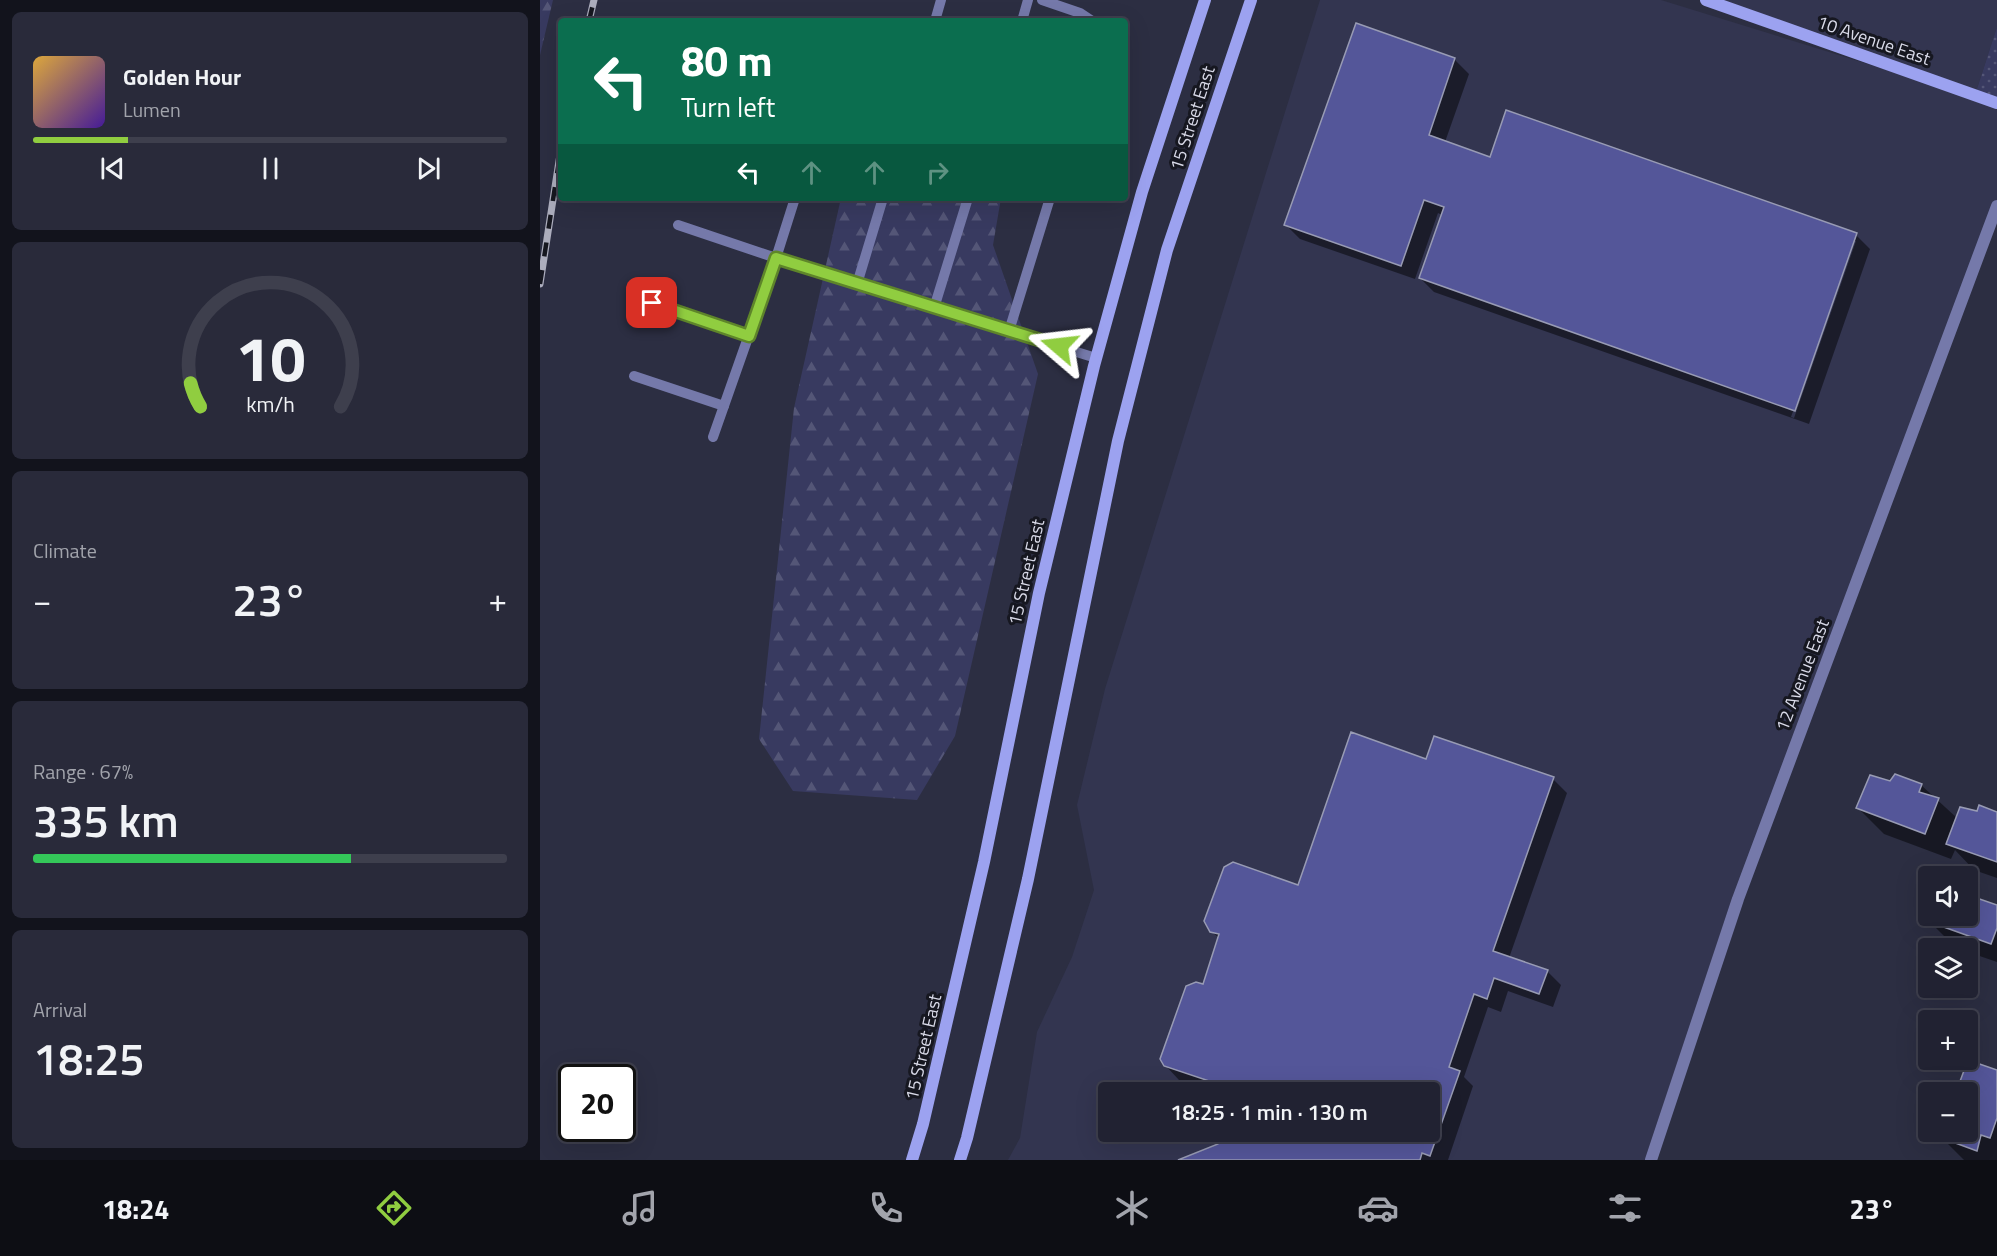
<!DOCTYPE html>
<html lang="en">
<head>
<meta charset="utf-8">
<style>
  body { margin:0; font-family:"Titillium Web",sans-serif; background:#292a3a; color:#f1f3f6; height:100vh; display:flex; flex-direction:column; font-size:22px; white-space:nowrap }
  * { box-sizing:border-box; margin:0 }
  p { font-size:20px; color:#a2a4ac }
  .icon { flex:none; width:33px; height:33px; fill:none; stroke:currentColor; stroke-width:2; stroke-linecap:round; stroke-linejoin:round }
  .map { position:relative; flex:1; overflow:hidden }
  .side { display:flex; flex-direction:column; gap:12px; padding:12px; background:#12131c; width:540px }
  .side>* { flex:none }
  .banner { position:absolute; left:18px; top:18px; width:570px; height:183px; border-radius:6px; box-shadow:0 6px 24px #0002,0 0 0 2px #3e3f4d; background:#0b6e4f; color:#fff; overflow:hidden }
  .controls { position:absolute; left:1378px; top:866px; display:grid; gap:12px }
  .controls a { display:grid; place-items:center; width:60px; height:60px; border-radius:6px; background:#212232; box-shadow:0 6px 24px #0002,0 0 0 2px #3e3f4d; font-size:30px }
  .speed { position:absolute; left:18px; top:1064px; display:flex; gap:12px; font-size:30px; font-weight:700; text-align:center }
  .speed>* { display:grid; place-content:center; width:78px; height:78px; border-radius:50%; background:#212232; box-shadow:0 6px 24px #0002,0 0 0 2px #3e3f4d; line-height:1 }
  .speed .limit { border:3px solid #111; border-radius:9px; background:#fff; color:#111 }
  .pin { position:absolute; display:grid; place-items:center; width:51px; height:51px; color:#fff; margin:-26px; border-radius:12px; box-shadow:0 3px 9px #0006 }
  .me { position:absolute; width:66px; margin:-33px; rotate:287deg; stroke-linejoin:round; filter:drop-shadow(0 0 4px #0008) }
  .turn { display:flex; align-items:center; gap:21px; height:126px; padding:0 24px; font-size:27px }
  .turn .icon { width:78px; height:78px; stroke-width:2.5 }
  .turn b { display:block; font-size:42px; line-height:51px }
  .lanes { display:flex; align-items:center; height:57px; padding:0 24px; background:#0003; justify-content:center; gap:30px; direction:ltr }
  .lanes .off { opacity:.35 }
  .big { font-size:45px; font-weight:600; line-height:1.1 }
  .side .widget { flex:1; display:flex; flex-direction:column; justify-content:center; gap:9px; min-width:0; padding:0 21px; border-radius:9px; background:#292a3a }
  .side .dial { align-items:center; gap:0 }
  .dial svg { height:156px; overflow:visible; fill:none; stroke:#3e3f4d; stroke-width:7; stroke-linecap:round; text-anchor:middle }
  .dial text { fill:#f1f3f6; stroke:none }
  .song { display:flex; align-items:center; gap:18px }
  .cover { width:72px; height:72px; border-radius:9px; background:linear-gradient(135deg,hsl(40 70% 55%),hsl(260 70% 35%)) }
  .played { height:6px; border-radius:3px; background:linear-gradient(90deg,#90cd40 20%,#3e3f4d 20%) }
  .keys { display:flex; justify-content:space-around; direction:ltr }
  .heat { display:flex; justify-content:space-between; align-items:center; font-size:33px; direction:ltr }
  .charge { height:9px; border-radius:4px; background:linear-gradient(90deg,#34c759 67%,#3e3f4d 0) }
  .trip { position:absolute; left:558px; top:1082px; width:342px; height:60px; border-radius:6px; background:#212232; box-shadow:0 6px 24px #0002,0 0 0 2px #3e3f4d; font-weight:600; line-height:60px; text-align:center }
  .tabs { display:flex; height:96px; justify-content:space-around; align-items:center; background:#0d0e14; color:#a2a4ac }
  .tabs .icon { width:42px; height:42px }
  .tabs .current { color:#90cd40 }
  .tabs b { font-size:27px; color:#f1f3f6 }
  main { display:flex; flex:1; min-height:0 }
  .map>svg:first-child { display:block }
  .built { fill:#333550; fill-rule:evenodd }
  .forest { fill:url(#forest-firs) }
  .park { fill:url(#park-dots) }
  .shadow { fill:#0007; fill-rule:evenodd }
  .building { fill:#545699; stroke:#989bb4; stroke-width:1.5 }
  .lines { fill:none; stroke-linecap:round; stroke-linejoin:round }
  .lane { stroke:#7579aa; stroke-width:10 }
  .street { stroke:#7579aa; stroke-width:12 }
  .secondary { stroke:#9ca2f0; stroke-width:12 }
  .rail-casing { stroke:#acadbd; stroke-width:7 }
  .rail { stroke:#161720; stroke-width:4.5; stroke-dasharray:14; stroke-linecap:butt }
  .route-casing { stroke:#5e852a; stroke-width:15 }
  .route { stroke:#90cd40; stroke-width:10 }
  .labels { text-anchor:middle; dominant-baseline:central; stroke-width:6; stroke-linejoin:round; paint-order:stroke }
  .street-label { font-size:18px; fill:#d9dae8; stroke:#161720 }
</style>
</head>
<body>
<main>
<section class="side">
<div class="widget">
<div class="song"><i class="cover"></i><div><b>Golden Hour</b><p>Lumen</p></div></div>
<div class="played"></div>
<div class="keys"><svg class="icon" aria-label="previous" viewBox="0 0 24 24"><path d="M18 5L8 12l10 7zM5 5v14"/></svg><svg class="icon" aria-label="pause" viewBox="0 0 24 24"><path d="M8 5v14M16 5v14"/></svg><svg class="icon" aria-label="next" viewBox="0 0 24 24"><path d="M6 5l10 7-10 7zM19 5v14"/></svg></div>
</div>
<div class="widget dial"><svg viewBox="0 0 100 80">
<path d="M14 69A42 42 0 1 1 86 69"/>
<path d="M14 69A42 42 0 0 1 9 57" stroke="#90cd40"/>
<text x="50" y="56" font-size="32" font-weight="700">10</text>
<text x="50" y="72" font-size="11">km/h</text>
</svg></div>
<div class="widget"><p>Climate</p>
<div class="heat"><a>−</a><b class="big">23°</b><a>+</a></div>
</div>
<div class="widget"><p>Range · 67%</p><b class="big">335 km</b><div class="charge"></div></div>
<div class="widget"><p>Arrival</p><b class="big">18:25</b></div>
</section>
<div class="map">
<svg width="1457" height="1160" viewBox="0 0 1457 1160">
  <defs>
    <pattern id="forest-firs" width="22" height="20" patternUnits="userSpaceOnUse" patternTransform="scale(1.5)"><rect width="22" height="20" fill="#383a60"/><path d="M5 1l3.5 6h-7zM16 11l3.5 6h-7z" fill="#545677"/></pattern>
    <pattern id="park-dots" width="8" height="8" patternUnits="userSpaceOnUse" patternTransform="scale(1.5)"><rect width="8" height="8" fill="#383a60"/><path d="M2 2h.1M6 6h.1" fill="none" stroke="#545677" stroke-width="1.8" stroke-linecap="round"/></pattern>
  </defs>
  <rect width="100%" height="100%" fill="#2c2e42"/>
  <!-- built -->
  <g class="built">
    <path d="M780,0H1121L1457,104V206L1198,899L1111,1160H468L480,1138L497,1032L532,957L554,890L537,805L565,689ZM568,1092H890V1131H568Z"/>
    <path d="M1166,0H1457V27L1435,95Z"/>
  </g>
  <!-- forest -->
  <g class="forest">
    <path d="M0,0H13L0,55Z"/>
    <path d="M301,198H461L453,245L498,374L415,736L377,800L253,791L219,739L254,408Z"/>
  </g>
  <!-- park -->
  <path class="park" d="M1457,27V103L1435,95Z"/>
  <!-- shadow -->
  <g class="shadow">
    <path d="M817,25L915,60L929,74L905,142L950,159L967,112L1316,235L1330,249L1269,424L894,292L880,278L902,215L898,213L875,279L760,239L746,225ZM1313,241H1316L1254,418L1251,417Z"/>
    <path d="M887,761L1013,779L1027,793L969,958L1007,971L1021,985L1013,1007L968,991L961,1012L948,1007L924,1077L933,1086L908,1160H642L679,1145L684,1131H890V1092H676L639,1080L625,1065L664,986L679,938L671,931L759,887Z"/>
    <path d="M1350,783L1381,785L1417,818L1438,813L1457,814V878L1434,870L1415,850L1411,859L1344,834L1318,808Z"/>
    <path d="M1428,896L1457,907V962L1428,952V948L1415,947L1389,921L1391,915H1428Z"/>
    <path d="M1457,1072V1160H1424L1401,1137L1403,1131H1428V1092H1417Z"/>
  </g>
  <!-- building -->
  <g class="building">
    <path d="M816,23L915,58L889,135L950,157L966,110L1317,233L1255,411L879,278L904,207L884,200L861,266L744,225Z"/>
    <path d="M811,732L886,759L894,736L1014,777L953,951L1008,970L999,994L954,978L947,999L934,994L909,1067L920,1071L890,1156L882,1153L880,1160H638L678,1144L682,1131H890V1092H695L696,1090L624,1066L620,1059L646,986L656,982L663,984L679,934L670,932L664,921L684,867L693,862L758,885Z"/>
    <path d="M1355,774L1382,784L1379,792L1399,798L1385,834L1316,808L1330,775L1350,781Z"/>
    <path d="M1439,805L1457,812V862L1406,844L1420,807L1437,811Z"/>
    <path d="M1428,895L1457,905V928L1451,944L1387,921L1389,915H1428Z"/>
    <path d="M1428,1060L1457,1070V1118L1450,1138L1441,1135L1437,1151L1399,1137L1401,1131H1428V1092H1416Z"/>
  </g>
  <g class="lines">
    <!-- lane -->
    <g class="lane">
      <path d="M502,0L540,13L552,21"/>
      <path d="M395,21L401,0"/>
      <path d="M482,21L488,0"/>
      <path d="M255,198L236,258L317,284"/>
      <path d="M343,198L317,284L556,358"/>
      <path d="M138,225L236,258L173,437"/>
      <path d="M112,303L209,336"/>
      <path d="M394,308L428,198"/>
      <path d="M469,331L510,198"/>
      <path d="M94,376L184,406"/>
    </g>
    <!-- street -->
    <path class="street" d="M1111,1160L1198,899L1457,206"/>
    <!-- secondary -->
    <g class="secondary">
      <path d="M1166,0L1457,103"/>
      <path d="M372,1160L383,1124L444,862L499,593L554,366L602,192L665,0"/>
      <path d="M420,1160L427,1138L488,879L578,441L627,250L711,0"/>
    </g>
    <defs>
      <g id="rail">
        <path d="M49,21L54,0"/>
        <path d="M0,284L21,148"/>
      </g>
    </defs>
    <!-- rail casing -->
    <use href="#rail" class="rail-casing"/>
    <!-- rail -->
    <use href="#rail" class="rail"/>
  </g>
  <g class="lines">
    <defs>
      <path id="route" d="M112,303L209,336L236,258L519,346"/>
    </defs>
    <!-- route casing -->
    <use href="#route" class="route-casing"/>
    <!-- route -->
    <use href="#route" class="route"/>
  </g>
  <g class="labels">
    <!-- street labels -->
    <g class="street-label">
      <text transform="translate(1334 40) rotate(19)">10 Avenue East</text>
      <text transform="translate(652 118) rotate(-72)">15 Street East</text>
      <text transform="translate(486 572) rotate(-77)">15 Street East</text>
      <text transform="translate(1262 675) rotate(-69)">12 Avenue East</text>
      <text transform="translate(383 1047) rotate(-77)">15 Street East</text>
    </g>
  </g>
</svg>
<div class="controls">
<a><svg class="icon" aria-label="sound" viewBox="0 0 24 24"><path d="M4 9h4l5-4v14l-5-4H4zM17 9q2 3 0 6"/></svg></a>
<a><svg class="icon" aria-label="layers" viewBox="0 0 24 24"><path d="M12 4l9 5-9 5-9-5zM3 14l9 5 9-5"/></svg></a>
<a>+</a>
<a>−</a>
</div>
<div class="speed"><div class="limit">20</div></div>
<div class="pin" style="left:112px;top:303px;background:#d93025"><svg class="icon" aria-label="arrive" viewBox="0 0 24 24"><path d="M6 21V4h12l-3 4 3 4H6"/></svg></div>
<svg class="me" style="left:519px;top:346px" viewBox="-20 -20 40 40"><path d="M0-17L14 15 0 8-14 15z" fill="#90cd40" stroke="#fff" stroke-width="4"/></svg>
<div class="trip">18:25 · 1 min · 130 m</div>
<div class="banner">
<div class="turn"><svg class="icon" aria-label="left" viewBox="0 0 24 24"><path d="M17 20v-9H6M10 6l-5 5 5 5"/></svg><div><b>80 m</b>Turn left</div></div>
<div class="lanes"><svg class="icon" aria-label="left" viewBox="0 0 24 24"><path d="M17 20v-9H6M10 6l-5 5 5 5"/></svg><svg class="icon off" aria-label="ahead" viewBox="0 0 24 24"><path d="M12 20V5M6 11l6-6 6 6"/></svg><svg class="icon off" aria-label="ahead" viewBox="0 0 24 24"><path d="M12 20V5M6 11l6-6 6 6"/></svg><svg class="icon off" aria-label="right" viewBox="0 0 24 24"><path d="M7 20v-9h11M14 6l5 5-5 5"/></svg></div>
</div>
</div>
</main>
<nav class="tabs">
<b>18:24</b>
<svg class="icon current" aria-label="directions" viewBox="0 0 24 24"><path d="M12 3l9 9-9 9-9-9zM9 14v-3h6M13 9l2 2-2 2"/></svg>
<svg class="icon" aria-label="music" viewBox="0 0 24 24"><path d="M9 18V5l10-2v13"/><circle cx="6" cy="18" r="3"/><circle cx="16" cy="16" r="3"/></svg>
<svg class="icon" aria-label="phone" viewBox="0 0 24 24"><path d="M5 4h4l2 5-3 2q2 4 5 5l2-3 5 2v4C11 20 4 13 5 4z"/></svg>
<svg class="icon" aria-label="climate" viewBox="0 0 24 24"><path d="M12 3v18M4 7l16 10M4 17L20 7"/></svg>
<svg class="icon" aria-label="car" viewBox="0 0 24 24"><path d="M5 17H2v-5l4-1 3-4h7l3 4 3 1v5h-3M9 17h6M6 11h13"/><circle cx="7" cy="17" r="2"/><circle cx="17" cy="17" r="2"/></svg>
<svg class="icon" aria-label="filters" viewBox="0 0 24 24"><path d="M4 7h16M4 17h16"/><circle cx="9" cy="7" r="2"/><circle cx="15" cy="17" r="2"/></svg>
<b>23°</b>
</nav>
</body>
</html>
